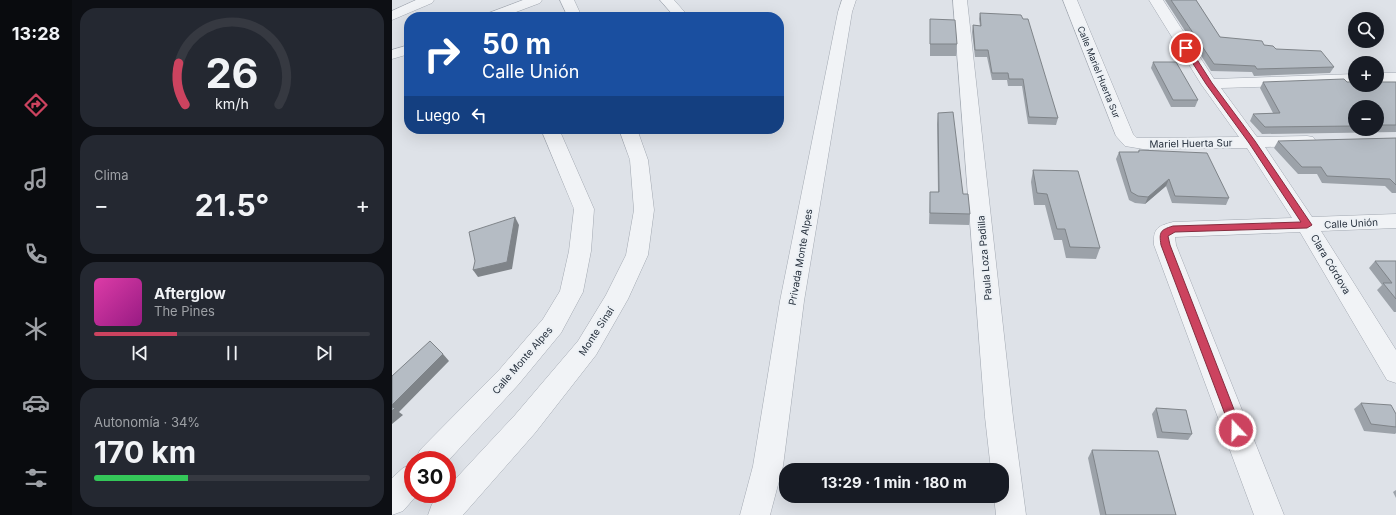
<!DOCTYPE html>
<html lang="es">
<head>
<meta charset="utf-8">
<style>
  body { margin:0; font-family:Inter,sans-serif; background:#242831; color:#f1f3f6; height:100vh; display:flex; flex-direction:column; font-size:15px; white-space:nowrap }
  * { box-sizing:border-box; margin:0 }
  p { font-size:13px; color:#9ea1a6 }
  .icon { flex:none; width:22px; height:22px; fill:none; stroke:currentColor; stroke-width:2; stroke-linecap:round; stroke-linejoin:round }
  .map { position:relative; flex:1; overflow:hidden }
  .panel { display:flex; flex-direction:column; gap:8px; padding:8px; background:#0d0f14; width:320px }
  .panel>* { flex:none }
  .top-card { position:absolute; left:12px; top:12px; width:380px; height:122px; border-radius:16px; box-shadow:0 4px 16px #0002; background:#1a4fa0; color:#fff; overflow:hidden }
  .tools { position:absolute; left:956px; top:12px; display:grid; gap:8px }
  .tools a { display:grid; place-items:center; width:36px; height:36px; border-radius:50%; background:#171b24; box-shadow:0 4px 16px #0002; font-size:20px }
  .speed { position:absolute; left:12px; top:451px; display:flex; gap:8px; font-size:20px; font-weight:700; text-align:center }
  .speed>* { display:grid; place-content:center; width:52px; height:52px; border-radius:50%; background:#171b24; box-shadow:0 4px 16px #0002; line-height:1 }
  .speed .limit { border:6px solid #d22; background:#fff; color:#111 }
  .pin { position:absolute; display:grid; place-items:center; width:34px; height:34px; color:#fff; margin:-17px; border:2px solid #fff; border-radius:50%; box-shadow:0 1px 4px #0007 }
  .me { position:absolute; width:44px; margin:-22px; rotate:339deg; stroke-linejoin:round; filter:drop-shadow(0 0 3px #0008) }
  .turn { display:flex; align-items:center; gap:14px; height:84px; padding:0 12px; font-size:18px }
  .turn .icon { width:52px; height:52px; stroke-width:2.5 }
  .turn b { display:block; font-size:28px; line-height:34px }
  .then { display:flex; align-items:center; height:38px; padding:0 12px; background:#0003; gap:8px; font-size:15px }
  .big { font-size:30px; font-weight:700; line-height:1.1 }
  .panel .tile { flex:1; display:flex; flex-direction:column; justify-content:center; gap:6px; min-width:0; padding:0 14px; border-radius:16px; background:#242831 }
  .panel .dial { align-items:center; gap:0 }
  .dial svg { height:104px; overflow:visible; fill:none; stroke:#363941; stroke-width:7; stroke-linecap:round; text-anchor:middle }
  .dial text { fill:#f1f3f6; stroke:none }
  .song { display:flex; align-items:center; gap:12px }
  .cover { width:48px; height:48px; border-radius:6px; background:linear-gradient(135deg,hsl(320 70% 55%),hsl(310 70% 35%)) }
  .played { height:4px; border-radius:2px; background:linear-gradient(90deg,#cc435f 30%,#363941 30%) }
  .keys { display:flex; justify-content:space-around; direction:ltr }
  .heat { display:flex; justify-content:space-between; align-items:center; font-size:22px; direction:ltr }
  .charge { height:6px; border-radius:3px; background:linear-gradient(90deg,#34c759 34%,#363941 0) }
  .trip { position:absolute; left:387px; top:463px; width:230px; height:40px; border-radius:16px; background:#171b24; box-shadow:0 4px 16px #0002; font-weight:700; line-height:40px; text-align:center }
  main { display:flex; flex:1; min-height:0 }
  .tabs { display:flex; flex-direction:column; width:72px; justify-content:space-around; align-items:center; background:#090b0e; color:#9ea1a6 }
  .tabs .icon { width:28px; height:28px }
  .tabs .active { color:#cc435f }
  .tabs b { font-size:18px; color:#f1f3f6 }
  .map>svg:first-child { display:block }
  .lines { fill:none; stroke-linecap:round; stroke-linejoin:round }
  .minor-casing { stroke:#a3a9b2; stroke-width:1 }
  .minor { fill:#f1f3f6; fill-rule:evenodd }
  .wall { fill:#9ca2a9; fill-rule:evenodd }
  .shaded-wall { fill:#7f8489 }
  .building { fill:#b5bcc4; stroke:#7f8489 }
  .route { fill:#cc435f; stroke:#852c3e }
  .labels { text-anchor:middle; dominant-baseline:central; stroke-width:4; stroke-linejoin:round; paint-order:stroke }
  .far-street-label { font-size:9px; fill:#27313e; stroke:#edf1f5 }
  .street-label { font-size:10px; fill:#27313e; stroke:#edf1f5 }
</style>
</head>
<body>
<main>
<nav class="tabs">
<b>13:28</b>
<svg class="icon active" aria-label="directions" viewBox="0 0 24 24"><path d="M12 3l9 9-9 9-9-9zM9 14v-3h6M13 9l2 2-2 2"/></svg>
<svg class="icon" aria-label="music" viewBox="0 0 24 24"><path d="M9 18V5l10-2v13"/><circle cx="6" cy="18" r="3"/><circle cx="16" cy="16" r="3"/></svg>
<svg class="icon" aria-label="phone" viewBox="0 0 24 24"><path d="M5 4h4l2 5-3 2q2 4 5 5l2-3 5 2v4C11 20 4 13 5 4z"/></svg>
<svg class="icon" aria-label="climate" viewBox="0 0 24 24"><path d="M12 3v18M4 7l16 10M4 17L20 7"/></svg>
<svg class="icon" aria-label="car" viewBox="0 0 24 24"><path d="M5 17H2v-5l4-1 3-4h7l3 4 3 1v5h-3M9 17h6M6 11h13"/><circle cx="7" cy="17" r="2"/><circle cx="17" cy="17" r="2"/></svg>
<svg class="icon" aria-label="filters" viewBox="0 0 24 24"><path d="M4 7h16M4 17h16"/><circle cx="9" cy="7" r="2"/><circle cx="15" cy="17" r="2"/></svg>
</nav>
<section class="panel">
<div class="tile dial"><svg viewBox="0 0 100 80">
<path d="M14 69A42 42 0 1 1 86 69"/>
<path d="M14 69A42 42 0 0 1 9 37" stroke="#cc435f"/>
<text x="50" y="56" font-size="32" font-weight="700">26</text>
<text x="50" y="72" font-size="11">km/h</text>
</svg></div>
<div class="tile"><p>Clima</p>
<div class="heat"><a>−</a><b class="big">21.5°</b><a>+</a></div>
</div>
<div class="tile">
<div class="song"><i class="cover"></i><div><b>Afterglow</b><p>The Pines</p></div></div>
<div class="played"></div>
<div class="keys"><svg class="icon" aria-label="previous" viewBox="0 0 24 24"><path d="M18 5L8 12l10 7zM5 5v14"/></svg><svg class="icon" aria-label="pause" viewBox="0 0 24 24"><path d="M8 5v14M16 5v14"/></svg><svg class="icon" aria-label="next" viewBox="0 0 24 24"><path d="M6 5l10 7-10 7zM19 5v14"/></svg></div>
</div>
<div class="tile"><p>Autonomía · 34%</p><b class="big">170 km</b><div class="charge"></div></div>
</section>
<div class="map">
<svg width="1004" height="515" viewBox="0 0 1004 515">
  <rect width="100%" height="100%" fill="#dee2e8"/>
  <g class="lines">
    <defs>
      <g id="minor">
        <path d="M24,0H42L40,3L0,20V11Z"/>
        <path d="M131,0H150L148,3L111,17H92L94,14Z"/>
        <path d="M168,0H182L190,17H176Z"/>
        <path d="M268,0H282L297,17H283Z"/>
        <path d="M450,0H464L460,12L412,301L391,466L378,515H348L361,466L388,301L446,12Z"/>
        <path d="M561,0H575L621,417L634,515H604L602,496H610V470H599L593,417Z"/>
        <path d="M671,0H685L741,134L745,138L847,137L809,84L757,0H771L822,79L963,74V84L829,88L865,137L915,136L921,137L924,141L921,145L915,146L873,147L920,217L1004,214V228L929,231L1004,350V383L995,380L908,232L783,237L784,245L892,515H862L762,245C761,228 766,226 781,222L900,218L855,148L751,149L733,146L724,136Z"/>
        <path d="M17,45V54L0,59V50Z"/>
        <rect x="985" y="73" width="19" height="10"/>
        <path d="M149,129H167L202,209L199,251L191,292L169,333L126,385L55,462V460H23L28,450L108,369L151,319L168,291L177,251L182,209Z"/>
        <path d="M227,129H245L256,160L262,210L256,255L236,299L204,355L143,433L71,515H36L40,504L49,494H55V488L123,415L186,341L214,295L234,255L242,210L238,160Z"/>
        <path d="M21,464V494H26L11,511L0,515V478L11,468Z"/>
      </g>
    </defs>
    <!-- minor casing -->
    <use href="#minor" class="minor-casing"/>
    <!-- minor -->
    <use href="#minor" class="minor"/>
  </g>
  <!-- wall -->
  <g class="wall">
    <path d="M773,0H804L828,37L872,45L942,67L938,73L862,76L860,72L819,71Z"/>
    <path d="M588,13L666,118L664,125L636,124L630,86H616L615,80H600L595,57H583L580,32L581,25L588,26L587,19Z"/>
    <path d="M538,19L565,44L564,56H538Z"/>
    <path d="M761,62L806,100L803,107H779L759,68Z"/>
    <path d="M871,82H1004V132L870,134L858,121L861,114L881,113L868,88ZM963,107H985V129H963Z"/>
    <path d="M546,113L571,194L578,214L577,225L537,224L538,192H546L545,124Z"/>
    <path d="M1004,138V193H1000L993,186L930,183L925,174H906L882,148L886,141Z"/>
    <path d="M747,150L837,198L834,205L780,203L774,186L753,204L743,203L737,200L724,159L727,152H746Z"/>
    <path d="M641,170L708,248L704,259L674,258L670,240H662L653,205H642L639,182Z"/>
    <path d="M983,261H1004V312H1002L985,290L990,285L977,268Z"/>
    <path d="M969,403L1004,414V433L1003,434L972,431L962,409Z"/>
    <path d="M764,408L800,434L796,440L765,438L760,414Z"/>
    <path d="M700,450L784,515H708L696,458Z"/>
    <path d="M1004,490V498L1001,492Z"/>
  </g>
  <!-- shaded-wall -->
  <g class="shaded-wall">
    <path d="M777,179L774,186L753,204L756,197Z"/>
    <path d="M123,217L127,225L120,269L86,277L81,270Z"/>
    <path d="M51,354L57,361L7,412L11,415L0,424V405Z"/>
  </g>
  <!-- building -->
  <g class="building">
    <path d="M779,0H804L828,37L870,41L872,45L881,46L884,49L929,51L942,67L865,69L863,66L822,64Z"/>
    <path d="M588,13L629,15L631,19H636L666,118L637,117L631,79H617L616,73H600L596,50H583L581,25L589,26Z"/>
    <path d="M538,19L563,20L565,44H538Z"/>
    <path d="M761,62H784L806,100H781Z"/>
    <path d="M952,79L955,82H963V85H985V82H1004V125H985V107H963V126L873,127L861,114L888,113L871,82Z"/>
    <path d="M561,112L571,194H576L578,214L538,213V192H547L546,113Z"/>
    <path d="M1004,138V185L998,179L935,176L929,167H910L886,141Z"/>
    <path d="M747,150L815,153L837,198L783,196L777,179L756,197L746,196L739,192L727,152H747Z"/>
    <path d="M641,170L686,171L708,248L678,247L673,229H665L655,194L645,193Z"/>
    <path d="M123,217L115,262L81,270L83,261L77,232Z"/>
    <path d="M983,261H1004V299L991,283H1000Z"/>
    <path d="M38,341L51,354L0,405V376Z"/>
    <path d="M969,403L999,405L1004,414V427L979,424Z"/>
    <path d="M0,407L3,408L0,411Z"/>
    <path d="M764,408L794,410L800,434L770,432Z"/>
    <path d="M700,450L766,451L784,515H714Z"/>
  </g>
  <!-- route -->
  <path class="route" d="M792,47H797L820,83L863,141L920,225L915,228L783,232L776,236L778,245L850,430L849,434L844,435L840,434L839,430L769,245C767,232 768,230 781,226L909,222L857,143L814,84L791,48Z"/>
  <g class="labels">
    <!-- far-street labels -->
    <g class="far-street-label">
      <text transform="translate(707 72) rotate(68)">Calle Mariel Huerta Sur</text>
    </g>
    <!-- street labels -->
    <g class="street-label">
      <text transform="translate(799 143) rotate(-1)">Mariel Huerta Sur</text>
      <text transform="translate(959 223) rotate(-3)">Calle Unión</text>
      <text transform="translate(408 257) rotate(-80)">Privada Monte Alpes</text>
      <text transform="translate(592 258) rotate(-95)">Paula Loza Padilla</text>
      <text transform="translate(939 264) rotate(59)">Clara Córdova</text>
      <text transform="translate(204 331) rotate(-57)">Monte Sinaí</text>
      <text transform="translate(130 360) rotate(-49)">Calle Monte Alpes</text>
    </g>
  </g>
</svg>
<div class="tools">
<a><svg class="icon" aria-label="search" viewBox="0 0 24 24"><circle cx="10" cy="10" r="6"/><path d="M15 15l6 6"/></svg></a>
<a>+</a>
<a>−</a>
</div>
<div class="speed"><div class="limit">30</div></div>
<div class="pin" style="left:794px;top:48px;background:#d93025"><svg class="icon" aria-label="arrive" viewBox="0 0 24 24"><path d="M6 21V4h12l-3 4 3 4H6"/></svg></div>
<svg class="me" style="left:844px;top:430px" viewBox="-20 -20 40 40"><circle r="17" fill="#cc435f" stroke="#fff" stroke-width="3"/><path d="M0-11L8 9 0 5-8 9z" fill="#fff"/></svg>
<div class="trip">13:29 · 1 min · 180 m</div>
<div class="top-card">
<div class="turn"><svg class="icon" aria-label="right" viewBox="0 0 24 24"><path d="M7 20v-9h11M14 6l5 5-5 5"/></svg><div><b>50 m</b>Calle Unión</div></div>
<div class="then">Luego<svg class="icon" aria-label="left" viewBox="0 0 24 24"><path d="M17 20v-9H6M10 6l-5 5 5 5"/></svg></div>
</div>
</div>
</main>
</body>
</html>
